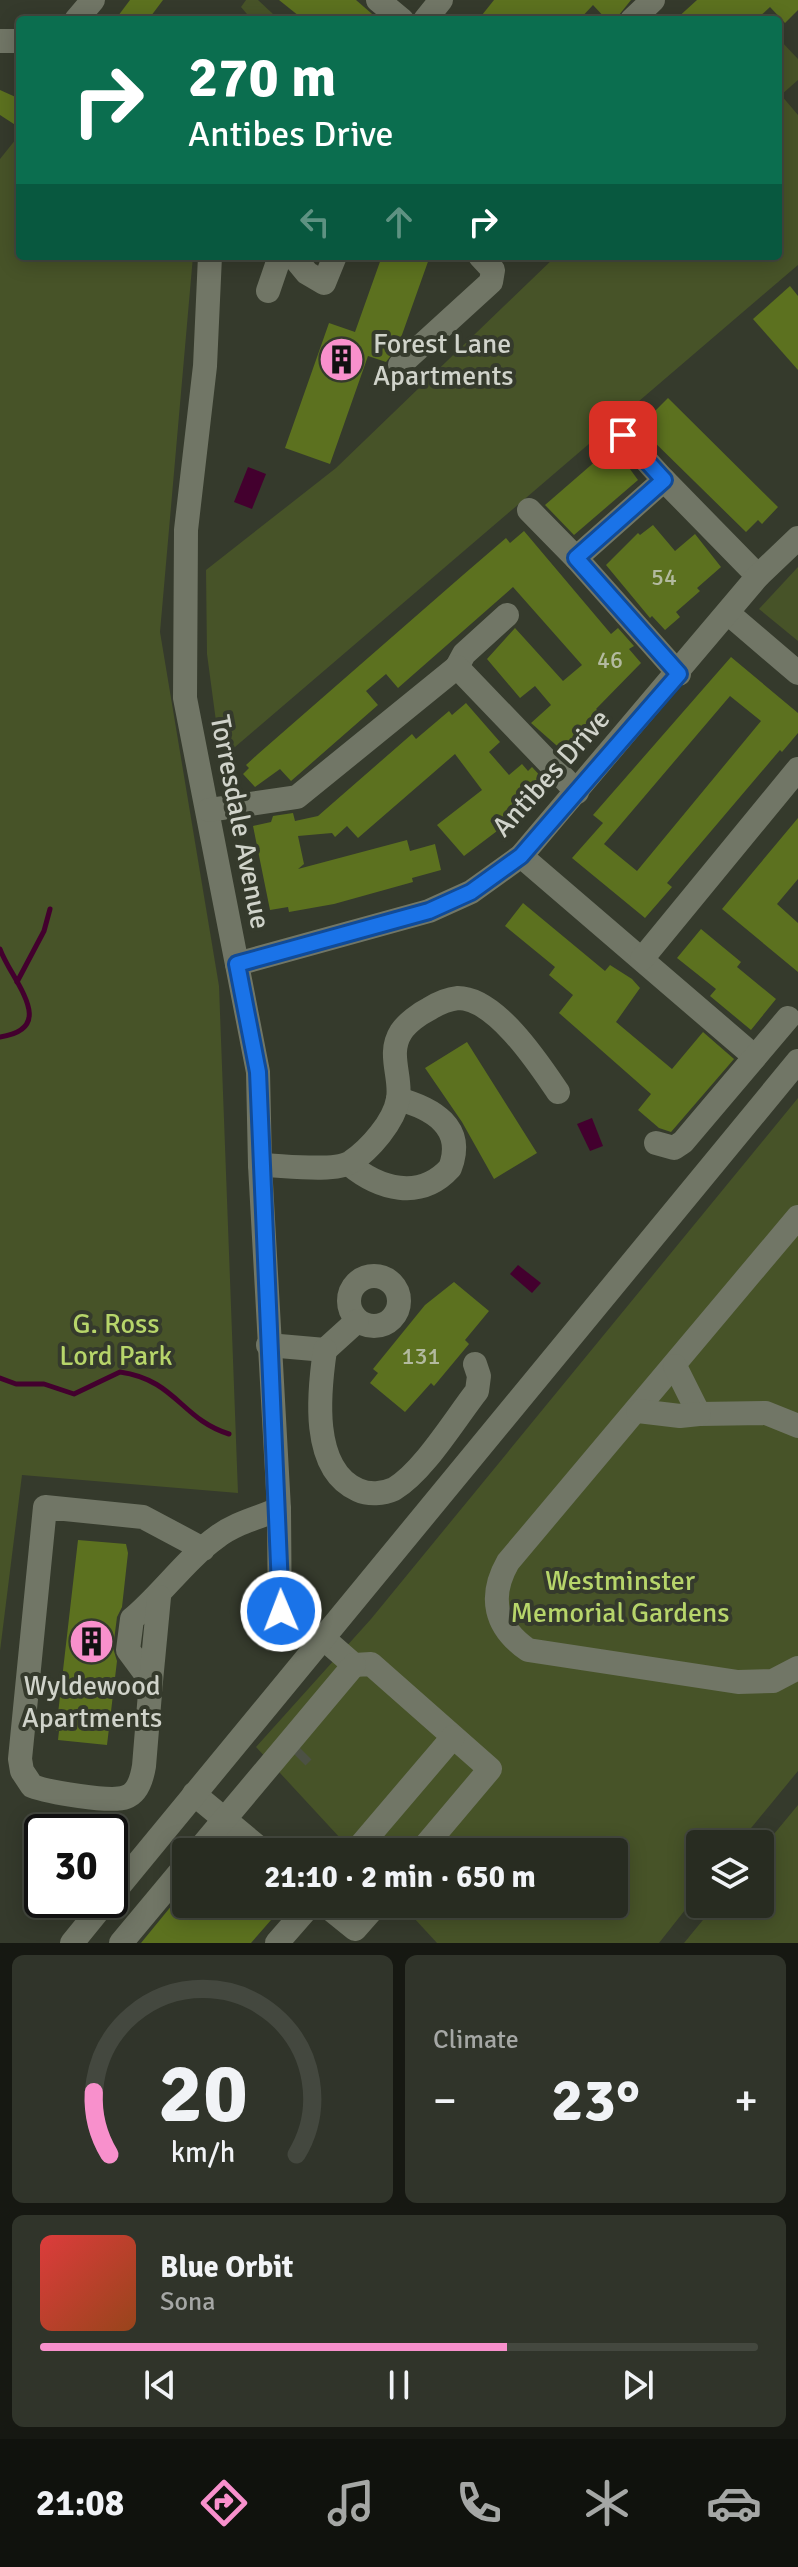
<!DOCTYPE html>
<html lang="en">
<head>
<meta charset="utf-8">
<style>
  body { margin:0; font-family:Signika,sans-serif; background:#30342a; color:#f1f3f6; height:100vh; display:flex; flex-direction:column; font-size:30px; white-space:nowrap }
  * { box-sizing:border-box; margin:0 }
  p { font-size:26px; color:#a5a7a5 }
  .icon { flex:none; width:44px; height:44px; fill:none; stroke:currentColor; stroke-width:2; stroke-linecap:round; stroke-linejoin:round }
  .map { position:relative; height:1943px; overflow:hidden }
  .sheet { display:flex; flex-direction:column; gap:12px; padding:12px; background:#161812; flex:1 }
  .sheet>* { flex:none }
  .hud { position:absolute; left:16px; top:16px; width:766px; height:244px; border-radius:8px; box-shadow:0 4px 20px #0003,0 0 0 2px #44483f; background:#0b6e4f; color:#fff; overflow:hidden }
  .controls { position:absolute; left:686px; top:1830px; display:grid; gap:16px }
  .controls a { display:grid; place-items:center; width:88px; height:88px; border-radius:8px; background:#282c21; box-shadow:0 4px 20px #0003,0 0 0 2px #44483f; font-size:40px }
  .speed { position:absolute; left:24px; top:1814px; display:flex; gap:16px; font-size:40px; font-weight:700; text-align:center }
  .speed>* { display:grid; place-content:center; width:104px; height:104px; border-radius:50%; background:#282c21; box-shadow:0 4px 20px #0003,0 0 0 2px #44483f; line-height:1 }
  .speed .limit { border:4px solid #111; border-radius:12px; background:#fff; color:#111 }
  .pin { position:absolute; display:grid; place-items:center; width:68px; height:68px; color:#fff; margin:-34px; border-radius:16px; box-shadow:0 4px 12px #0006 }
  .me { position:absolute; width:88px; margin:-44px; rotate:359deg; stroke-linejoin:round; filter:drop-shadow(0 0 6px #0008) }
  .turn { display:flex; align-items:center; gap:28px; height:168px; padding:0 40px; font-size:36px }
  .turn .icon { width:104px; height:104px; stroke-width:2.5 }
  .turn b { display:block; font-size:56px; line-height:68px }
  .lanes { display:flex; align-items:center; height:76px; padding:0 40px; background:#0003; justify-content:center; gap:40px; direction:ltr }
  .lanes .off { opacity:.35 }
  .big { font-size:60px; font-weight:700; line-height:1.1 }
  .sheet .tile { flex:1; display:flex; flex-direction:column; justify-content:center; gap:12px; min-width:0; padding:0 28px; border-radius:12px; background:#30342a }
  .sheet .dial { align-items:center; gap:0 }
  .dial svg { height:208px; overflow:visible; fill:none; stroke:#44483f; stroke-width:7; stroke-linecap:round; text-anchor:middle }
  .dial text { fill:#f1f3f6; stroke:none }
  .song { display:flex; align-items:center; gap:24px }
  .cover { width:96px; height:96px; border-radius:12px; background:linear-gradient(135deg,hsl(0 70% 55%),hsl(20 70% 35%)) }
  .played { height:8px; border-radius:4px; background:linear-gradient(90deg,#f890cc 65%,#44483f 65%) }
  .keys { display:flex; justify-content:space-around; direction:ltr }
  .heat { display:flex; justify-content:space-between; align-items:center; font-size:44px; direction:ltr }
  .sheet .tiles { flex:1; display:grid; gap:12px; grid-template-columns:1fr 1fr }
  .tile:last-child { grid-column:span 2 }
  .trip { position:absolute; left:172px; top:1838px; width:456px; height:80px; border-radius:8px; background:#282c21; box-shadow:0 4px 20px #0003,0 0 0 2px #44483f; font-weight:700; line-height:80px; text-align:center }
  .tabs { display:flex; height:128px; justify-content:space-around; align-items:center; background:#10120d; color:#a5a7a5 }
  .tabs .icon { width:56px; height:56px }
  .tabs .on { color:#f890cc }
  .tabs b { font-size:36px; color:#f1f3f6 }
  .map>svg:first-child { display:block }
  .green { fill:#475328 }
  .water { fill:#43002e }
  .lines { fill:none; stroke-linecap:round; stroke-linejoin:round }
  .stream { stroke:#43002e; stroke-width:5 }
  .building { fill:#5c711f; fill-rule:evenodd }
  .minor-tunnel { stroke:#4c5144; stroke-width:24; stroke-dasharray:24 12; stroke-linecap:butt }
  .minor { stroke:#717666; stroke-width:24 }
  .route-casing { stroke:#114b97; stroke-width:20 }
  .route { stroke:#1a73e8; stroke-width:14 }
  .labels { text-anchor:middle; dominant-baseline:central; stroke-width:8; stroke-linejoin:round; paint-order:stroke }
  .number-label { font-size:24px; fill:#b3ba9f }
  .poi-label { font-size:28px; fill:#d0d3ca; stroke:#353a2c; text-anchor:start }
  .street-label { font-size:28px; fill:#d0d3ca; stroke:#353a2c }
  .park-label { font-size:28px; fill:#b7d56a; stroke:#353a2c }
</style>
</head>
<body>
<div class="map">
<svg width="798" height="1943" viewBox="0 0 798 1943">
  <rect width="100%" height="100%" fill="#353a2c"/>
  <!-- green -->
  <g class="green">
    <path d="M246,0H258L273,14L268,20H252L241,7Z"/>
    <path d="M780,40L798,59V80L781,95L798,115V265L221,759L207,654L206,570L336,468L556,256H778Z"/>
    <path d="M20,134V256H193L160,632L219,986L238,1493L22,1475L0,1651V159Z"/>
    <path d="M798,567V641L759,609Z"/>
    <path d="M798,1098V1771L738,1844H700V1891L659,1943H437L401,1904H614V1852H353L256,1747L371,1619Z"/>
    <path d="M798,1805V1943H684L716,1904H760V1851Z"/>
  </g>
  <!-- water -->
  <g class="water">
    <path d="M248,467L266,474L252,509L234,502Z"/>
    <path d="M592,1118L603,1146L590,1151L577,1124Z"/>
    <path d="M518,1265L541,1283L532,1293L510,1274Z"/>
  </g>
  <g class="lines">
    <!-- stream -->
    <g class="stream">
      <path d="M0,949C11,980 60,1028 0,1037"/>
      <path d="M17,982L44,931L50,909"/>
      <path d="M0,1378L16,1384H44L74,1394L120,1372C176,1380 181,1419 229,1434"/>
    </g>
  </g>
  <!-- building -->
  <g class="building">
    <path d="M130,0H163L148,20H115Z"/>
    <path d="M279,0H356L379,20H304Z"/>
    <path d="M494,0H631L615,20H607L593,5L579,20H478Z"/>
    <path d="M697,0H798V10L785,23L770,7L756,20H675Z"/>
    <path d="M0,90L20,99V128L0,115Z"/>
    <path d="M382,256H430L398,346L386,362L368,356L330,464L285,448L329,323L355,332Z"/>
    <path d="M790,286L798,296V370L753,319Z"/>
    <path d="M668,398L778,507L762,524L758,520L746,532L643,431L656,418L652,414Z"/>
    <path d="M613,446L638,480L574,535L545,505Z"/>
    <path d="M653,525L675,551L695,534L721,567L697,588L700,591L676,612L680,617L665,630L652,616L650,618L606,565L638,533L640,535Z"/>
    <path d="M524,531L611,634L618,628L634,646L629,649L641,663L596,709L600,713L576,735L579,739L564,752L531,723L551,705L535,686L520,698L487,659L515,628L563,681L582,665L513,587L398,688L386,674L366,691L378,705L291,781L280,769L255,787L243,774L249,768L246,765L258,754L463,575L506,538L510,543Z"/>
    <path d="M731,657L798,713V733L782,752L780,750L667,883L672,887L645,918L572,858L603,823L593,815ZM730,696L761,721L637,871L604,844Z"/>
    <path d="M466,703L500,742L489,752L509,775L522,764L528,771L532,767L544,780L523,798L526,802L505,825L464,856L437,825L482,790L455,754L358,838L347,826L335,837L332,833L298,836L304,864L298,869L407,840L410,851L435,844L441,870L412,878L413,882L334,904L289,912L288,907L270,910L253,826L271,822L273,816L293,813L295,821L318,816L412,734L416,739L449,711L452,715Z"/>
    <path d="M798,818V879L777,904L798,923V972L722,909Z"/>
    <path d="M523,903L605,971L610,965L632,979L640,988L616,1022L672,1069L703,1032L734,1059L671,1132L659,1128L638,1110L651,1094L559,1013L573,995L549,975L555,967L505,926Z"/>
    <path d="M701,929L741,962L737,967L776,999L751,1030L710,996L716,989L677,958Z"/>
    <path d="M467,1042L537,1153L494,1179L462,1122L425,1068Z"/>
    <path d="M454,1282L489,1311L465,1340L469,1344L434,1386L431,1383L405,1412L370,1383L378,1373L373,1369L425,1305Z"/>
    <path d="M78,1540L126,1544L128,1553L122,1607L117,1617L113,1648L117,1661L107,1745L58,1740L59,1731H56Z"/>
    <path d="M186,1888V1904H285L251,1943H141Z"/>
  </g>
  <g class="lines">
    <!-- minor-tunnel -->
    <path class="minor-tunnel" d="M297,1757L303,1751"/>
    <!-- minor -->
    <g class="minor">
      <path d="M378,0L402,20"/>
      <path d="M76,20L93,0"/>
      <path d="M425,20L441,0"/>
      <path d="M632,20L653,0"/>
      <path d="M0,41H20"/>
      <path d="M210,256L205,366L186,530L185,698L258,1072L260,1165L279,1509L280,1638"/>
      <path d="M293,256L307,273L324,283L335,256"/>
      <path d="M268,291L280,256"/>
      <path d="M400,365L491,282L493,270L480,256"/>
      <path d="M623,435L664,480"/>
      <path d="M529,510L576,558"/>
      <path d="M729,614L798,673"/>
      <path d="M457,667L464,654L507,615"/>
      <path d="M679,674L576,558L664,480L758,576"/>
      <path d="M209,810L297,797L457,667L577,792"/>
      <path d="M521,856L755,1057"/>
      <path d="M642,959L798,769"/>
      <path d="M237,964L429,911L471,892L521,856L758,576L798,538"/>
      <path d="M656,1143L674,1148L683,1142L788,1018"/>
      <path d="M349,1164C379,1189 420,1201 450,1168C466,1127 432,1108 398,1099"/>
      <path d="M260,1165C281,1165 334,1173 351,1162C370,1149 394,1122 398,1099C402,1077 387,1054 401,1032C407,1023 419,1014 429,1009C437,1004 448,999 458,998C496,998 539,1064 558,1092"/>
      <path d="M798,1217L508,1562C488,1597 495,1627 528,1650L738,1682L773,1681L798,1668"/>
      <circle cx="374" cy="1301" r="25"/>
      <path d="M268,1345L325,1350L357,1321"/>
      <path d="M325,1350C319,1391 310,1469 358,1490C369,1495 383,1494 394,1489C424,1471 455,1419 477,1391L479,1376L475,1364"/>
      <path d="M675,1366L699,1414L766,1413L798,1426"/>
      <path d="M638,1411L680,1416L699,1414"/>
      <path d="M203,1549L143,1517L45,1507L20,1759L22,1771L32,1786C48,1792 111,1803 126,1797C138,1793 142,1778 144,1766L151,1681L128,1650L132,1619C162,1594 185,1560 217,1537C235,1523 258,1518 279,1509"/>
      <path d="M323,1638L354,1665L371,1664L490,1769L420,1852"/>
      <path d="M151,1681L159,1597"/>
      <path d="M194,1794L264,1852"/>
      <path d="M197,1852L354,1665"/>
      <path d="M355,1852L453,1737"/>
      <path d="M110,1897L798,1061"/>
      <path d="M324,1904L355,1929L377,1904"/>
      <path d="M72,1943L107,1900"/>
      <path d="M121,1943L186,1865"/>
      <path d="M277,1943L311,1904"/>
    </g>
  </g>
  <g class="lines">
    <defs>
      <path id="route" d="M281,1611L258,1072L237,964L429,911L471,892L521,856L679,674L576,558L664,480L623,435"/>
    </defs>
    <!-- route casing -->
    <use href="#route" class="route-casing"/>
    <!-- route -->
    <use href="#route" class="route"/>
  </g>
  <!-- icons -->
  <defs>
    <symbol id="building-disc" viewBox="-11 -11 22 22"><circle r="9.5" fill="#f890cc" stroke="#353a2c"/><path d="M-4-6H4V6H1V3H-1V6H-4ZM-2.5-4.3h1.7v1.8h-1.7ZM.8-4.3h1.7v1.8H.8ZM-2.5-1h1.7V.8h-1.7ZM.8-1h1.7V.8H.8Z" fill="#111"/></symbol>
  </defs>
  <g fill-rule="evenodd">
    <use href="#building-disc" x="316" y="334" width="51" height="51"/>
    <use href="#building-disc" x="66" y="1616" width="51" height="51"/>
  </g>
  <g class="labels">
    <!-- number labels -->
    <g class="number-label">
      <text x="664" y="577">54</text>
      <text x="610" y="660">46</text>
      <text x="421" y="1356">131</text>
    </g>
    <!-- poi labels -->
    <g class="poi-label">
      <text x="373" y="344">Forest Lane<tspan x="373" dy="32">Apartments</tspan></text>
      <text x="92" y="1686" text-anchor="middle">Wyldewood<tspan x="92" dy="32">Apartments</tspan></text>
    </g>
    <!-- street labels -->
    <g class="street-label">
      <text transform="translate(551 773) rotate(-48)">Antibes Drive</text>
      <text transform="translate(240 822) rotate(79)">Torresdale Avenue</text>
    </g>
    <!-- park labels -->
    <g class="park-label">
      <text x="116" y="1324">G. Ross<tspan x="116" dy="32">Lord Park</tspan></text>
      <text x="620" y="1581">Westminster<tspan x="620" dy="32">Memorial Gardens</tspan></text>
    </g>
  </g>
</svg>
<div class="controls">
<a><svg class="icon" aria-label="layers" viewBox="0 0 24 24"><path d="M12 4l9 5-9 5-9-5zM3 14l9 5 9-5"/></svg></a>
</div>
<div class="speed"><div class="limit">30</div></div>
<div class="pin" style="left:623px;top:435px;background:#d93025"><svg class="icon" aria-label="arrive" viewBox="0 0 24 24"><path d="M6 21V4h12l-3 4 3 4H6"/></svg></div>
<svg class="me" style="left:281px;top:1611px" viewBox="-20 -20 40 40"><circle r="17" fill="#1a73e8" stroke="#fff" stroke-width="3"/><path d="M0-11L8 9 0 5-8 9z" fill="#fff"/></svg>
<div class="trip">21:10 · 2 min · 650 m</div>
<div class="hud">
<div class="turn"><svg class="icon" aria-label="right" viewBox="0 0 24 24"><path d="M7 20v-9h11M14 6l5 5-5 5"/></svg><div><b>270 m</b>Antibes Drive</div></div>
<div class="lanes"><svg class="icon off" aria-label="left" viewBox="0 0 24 24"><path d="M17 20v-9H6M10 6l-5 5 5 5"/></svg><svg class="icon off" aria-label="ahead" viewBox="0 0 24 24"><path d="M12 20V5M6 11l6-6 6 6"/></svg><svg class="icon" aria-label="right" viewBox="0 0 24 24"><path d="M7 20v-9h11M14 6l5 5-5 5"/></svg></div>
</div>
</div>
<section class="sheet">
<div class="tiles">
<div class="tile dial"><svg viewBox="0 0 100 80">
<path d="M14 69A42 42 0 1 1 86 69"/>
<path d="M14 69A42 42 0 0 1 8 45" stroke="#f890cc"/>
<text x="50" y="56" font-size="32" font-weight="700">20</text>
<text x="50" y="72" font-size="11">km/h</text>
</svg></div>
<div class="tile"><p>Climate</p>
<div class="heat"><a>−</a><b class="big">23°</b><a>+</a></div>
</div>
<div class="tile">
<div class="song"><i class="cover"></i><div><b>Blue Orbit</b><p>Sona</p></div></div>
<div class="played"></div>
<div class="keys"><svg class="icon" aria-label="previous" viewBox="0 0 24 24"><path d="M18 5L8 12l10 7zM5 5v14"/></svg><svg class="icon" aria-label="pause" viewBox="0 0 24 24"><path d="M8 5v14M16 5v14"/></svg><svg class="icon" aria-label="next" viewBox="0 0 24 24"><path d="M6 5l10 7-10 7zM19 5v14"/></svg></div>
</div>
</div>
</section>
<nav class="tabs">
<b>21:08</b>
<svg class="icon on" aria-label="directions" viewBox="0 0 24 24"><path d="M12 3l9 9-9 9-9-9zM9 14v-3h6M13 9l2 2-2 2"/></svg>
<svg class="icon" aria-label="music" viewBox="0 0 24 24"><path d="M9 18V5l10-2v13"/><circle cx="6" cy="18" r="3"/><circle cx="16" cy="16" r="3"/></svg>
<svg class="icon" aria-label="phone" viewBox="0 0 24 24"><path d="M5 4h4l2 5-3 2q2 4 5 5l2-3 5 2v4C11 20 4 13 5 4z"/></svg>
<svg class="icon" aria-label="climate" viewBox="0 0 24 24"><path d="M12 3v18M4 7l16 10M4 17L20 7"/></svg>
<svg class="icon" aria-label="car" viewBox="0 0 24 24"><path d="M5 17H2v-5l4-1 3-4h7l3 4 3 1v5h-3M9 17h6M6 11h13"/><circle cx="7" cy="17" r="2"/><circle cx="17" cy="17" r="2"/></svg>
</nav>
</body>
</html>
